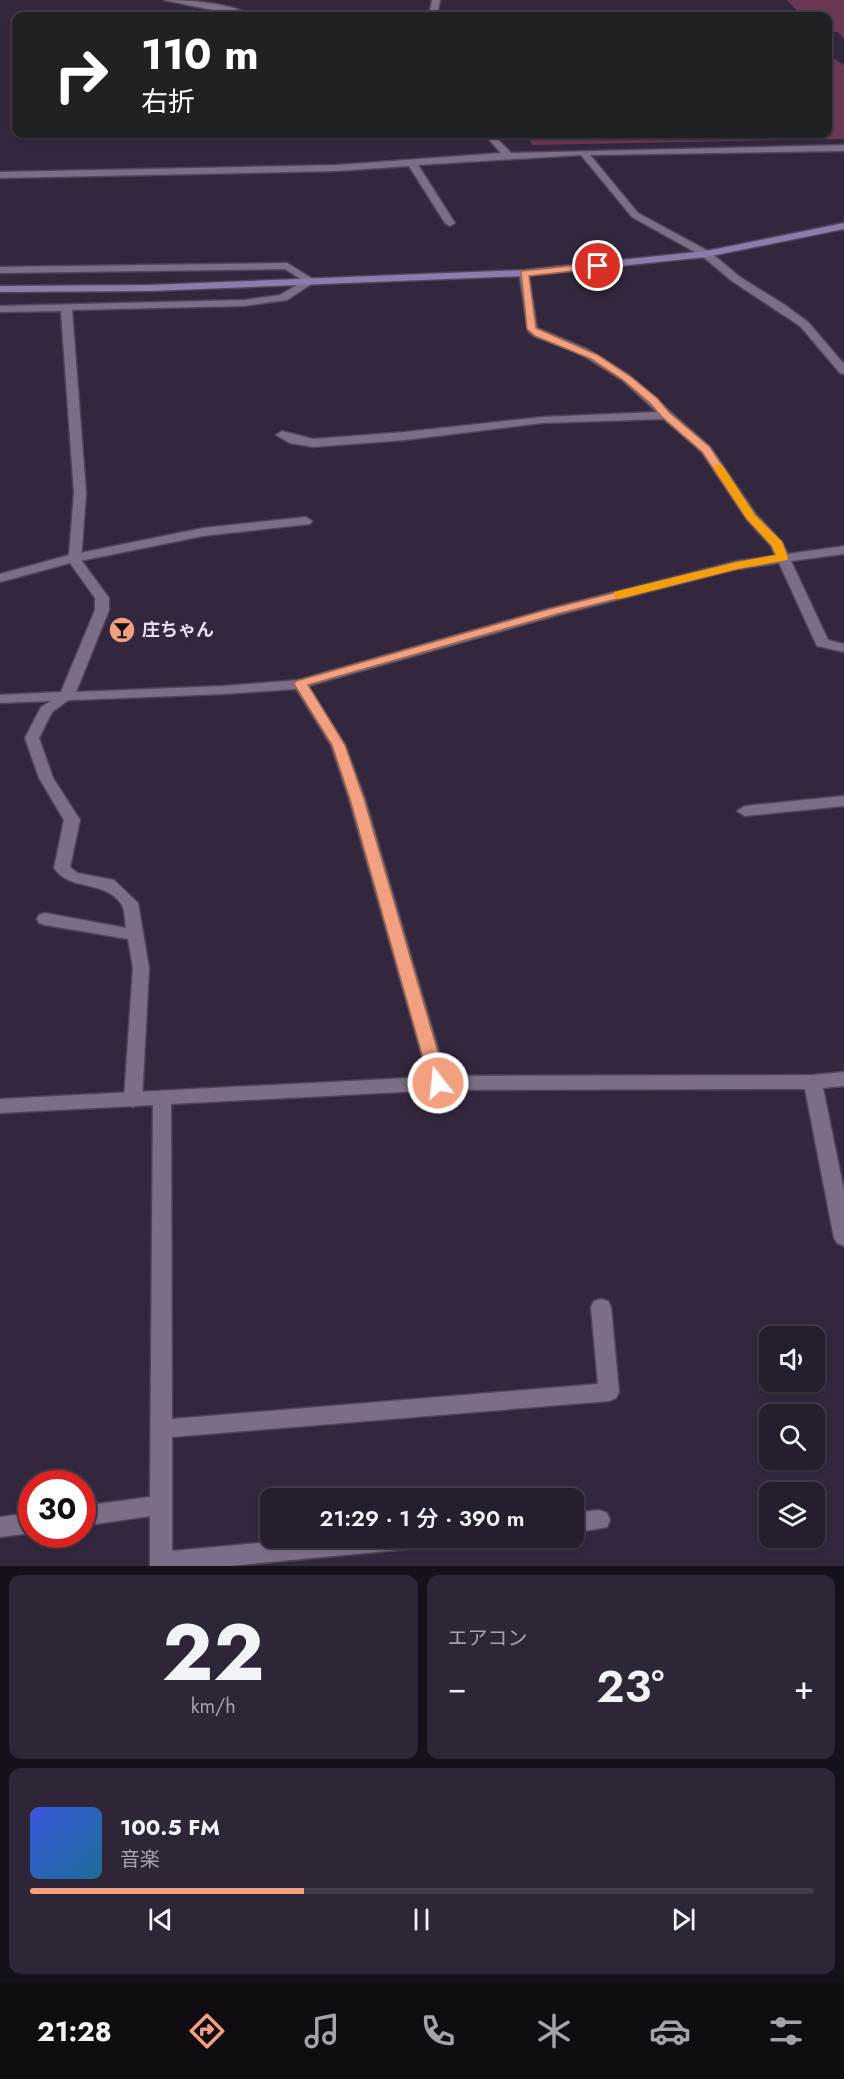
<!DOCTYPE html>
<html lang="ja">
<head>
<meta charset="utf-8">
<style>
  body { margin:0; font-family:Jost,"Noto Sans JP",sans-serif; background:#2e2636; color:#f1f3f6; height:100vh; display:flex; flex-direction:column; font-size:22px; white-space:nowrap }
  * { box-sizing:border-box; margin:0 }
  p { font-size:20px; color:#a4a2aa }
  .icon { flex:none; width:33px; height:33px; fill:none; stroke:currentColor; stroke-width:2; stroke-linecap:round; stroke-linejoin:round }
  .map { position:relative; height:1566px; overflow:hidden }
  .details { display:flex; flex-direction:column; gap:9px; padding:9px; background:#151019; flex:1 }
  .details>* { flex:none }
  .banner { position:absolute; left:12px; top:12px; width:820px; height:126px; border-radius:12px; box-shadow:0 2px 4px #0004,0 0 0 2px #423b4a; background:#202124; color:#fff; overflow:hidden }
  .buttons { position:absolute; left:759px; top:1326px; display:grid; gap:12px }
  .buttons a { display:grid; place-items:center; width:66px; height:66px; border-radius:12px; background:#261d2e; box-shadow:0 2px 4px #0004,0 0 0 2px #423b4a; font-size:30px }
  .speed { position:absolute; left:18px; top:1470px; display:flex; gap:12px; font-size:30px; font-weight:700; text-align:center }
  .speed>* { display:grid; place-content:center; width:78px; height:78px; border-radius:50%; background:#261d2e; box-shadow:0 2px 4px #0004,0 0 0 2px #423b4a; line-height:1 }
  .speed .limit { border:9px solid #d22; background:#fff; color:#111 }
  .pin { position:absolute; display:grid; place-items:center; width:51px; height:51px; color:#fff; margin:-26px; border:3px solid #fff; border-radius:50%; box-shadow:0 2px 6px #0007 }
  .me { position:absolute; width:66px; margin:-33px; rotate:344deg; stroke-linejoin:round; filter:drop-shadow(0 0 4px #0008) }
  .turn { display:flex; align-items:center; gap:21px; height:126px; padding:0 30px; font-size:27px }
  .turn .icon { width:78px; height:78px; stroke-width:2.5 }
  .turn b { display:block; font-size:42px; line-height:51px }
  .big { font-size:45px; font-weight:600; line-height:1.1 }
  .details .tile { flex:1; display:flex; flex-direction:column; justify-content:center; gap:9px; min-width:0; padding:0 21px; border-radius:12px; background:#2e2636 }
  .details .dial { align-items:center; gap:0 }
  .dial b { font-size:78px; line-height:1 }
  .song { display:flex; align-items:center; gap:18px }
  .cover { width:72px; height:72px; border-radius:9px; background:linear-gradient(135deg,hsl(230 70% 55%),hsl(200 70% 35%)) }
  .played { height:6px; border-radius:3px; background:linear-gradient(90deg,#f2a07f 35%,#423b4a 35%) }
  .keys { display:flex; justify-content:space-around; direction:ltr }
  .heat { display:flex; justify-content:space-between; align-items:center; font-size:33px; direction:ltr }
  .details .tiles { flex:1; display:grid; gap:9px; grid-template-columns:1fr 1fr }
  .tile:last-child { grid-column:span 2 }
  .trip { position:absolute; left:260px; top:1488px; width:324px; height:60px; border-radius:12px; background:#261d2e; box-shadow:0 2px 4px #0004,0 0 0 2px #423b4a; font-weight:600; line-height:60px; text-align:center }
  .tab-bar { display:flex; height:96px; justify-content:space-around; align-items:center; background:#0f0c12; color:#a4a2aa }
  .tab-bar .icon { width:42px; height:42px }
  .tab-bar .current { color:#f2a07f }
  .tab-bar b { font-size:27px; color:#f1f3f6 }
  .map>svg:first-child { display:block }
  .green { fill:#6a3853 }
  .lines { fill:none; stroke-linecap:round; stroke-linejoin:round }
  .lane-casing { stroke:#504558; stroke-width:3 }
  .street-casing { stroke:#504558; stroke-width:3 }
  .secondary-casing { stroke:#504558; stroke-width:3 }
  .lane { fill:#7c6e87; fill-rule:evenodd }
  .street { fill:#7c6e87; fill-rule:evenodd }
  .secondary { fill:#8b7cab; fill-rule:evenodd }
  .route { fill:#f2a07f; stroke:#9d6853; stroke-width:1.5 }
  .slow { fill:#f59e0b }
  .labels { text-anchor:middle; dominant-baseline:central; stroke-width:6; stroke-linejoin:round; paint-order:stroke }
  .poi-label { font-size:18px; font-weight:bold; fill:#e8e0ee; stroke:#33273d; text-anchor:start }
</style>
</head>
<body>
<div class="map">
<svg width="844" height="1566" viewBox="0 0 844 1566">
  <rect width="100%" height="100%" fill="#33273d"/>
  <!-- green -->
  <g class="green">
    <path d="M787,0H844V39L838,32H828V16H802Z"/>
    <path d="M828,55L844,65V139L532,145L527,134H828Z"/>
  </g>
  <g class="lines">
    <defs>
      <g id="lane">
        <path d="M306,517L312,521L310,524L203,536L75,562L69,558L75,554L203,528Z"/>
        <path d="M67,692L74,696L52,712L39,738L53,778L80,820L70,867L77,873L114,880L138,903L149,968L142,1100L139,1105L133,1107L127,1105L124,1100L133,968L128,939L45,925L39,923L37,919L39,915L45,913L126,928C125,921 125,910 122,905C106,879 70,892 54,868L64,820L39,778L25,738L41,707Z"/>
        <path d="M844,796V806L745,816L737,811L745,806Z"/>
      </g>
      <g id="street">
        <path d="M164,0C188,0 233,3 252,16H242Z"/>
        <path d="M432,0H440L437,16H429Z"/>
        <path d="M484,134H493L511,153L844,145V151L590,155L638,213L710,252L740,277L785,305L808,322L844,364V374L840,373L800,326L732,281L702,256L632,217L581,155L418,165L455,223L450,226L445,223L409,166L337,171L0,178V172L337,165L501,153Z"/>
        <path d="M287,263L316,281L287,300L244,306L72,310L86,493L81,560L109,598V610L76,692L223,686L299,680L548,609L737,561L775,556L771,546L747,520L702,452L664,419L542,423L405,440L313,447L290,443L276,435L282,431L313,439L405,432L542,417L657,412L622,380L579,353L534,336L528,331L519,273L528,271L537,328L587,349L630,376L710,447L756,514L782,542L788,554L844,546V554L791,561L828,640L844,644V652L817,646L779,563L737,569L558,615L308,686L345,745L365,799L446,1076L813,1075L844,1072V1086L823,1088L844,1191V1246L837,1243L834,1238L805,1089L439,1090L171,1104L172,1419L598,1384L591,1307L594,1301L601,1299L608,1301L611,1307L619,1392L616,1398L609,1401L172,1437V1551L315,1538H429L426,1545L418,1548L229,1566H150V1516L82,1526V1506L150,1497L153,1105L0,1113V1099L428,1077L349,799L331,745L296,689L223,694L0,703V695L61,692L95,610V598L70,563L0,582V574L69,555L74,493L61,311L0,312V306L244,300L280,295L304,281L285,269L0,273V267Z"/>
        <path d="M599,1510L607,1513L610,1520L607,1527L573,1533V1513Z"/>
        <path d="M32,1513V1533L0,1537V1517Z"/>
      </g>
      <path id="secondary" d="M844,223V229L706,257L524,276L150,291L0,292V286L150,285L524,270L706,251Z"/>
    </defs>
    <!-- lane casing -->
    <use href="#lane" class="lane-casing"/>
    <!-- street casing -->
    <use href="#street" class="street-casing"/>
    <!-- secondary casing -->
    <use href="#secondary" class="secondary-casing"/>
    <!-- lane -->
    <use href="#lane" class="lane"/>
    <!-- street -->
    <use href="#street" class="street"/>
    <!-- secondary -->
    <use href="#secondary" class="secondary"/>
  </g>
  <!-- route -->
  <path class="route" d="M598,263L601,264V268L529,276L536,328L598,355L630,376L657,398L670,413L710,447L755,515L782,542L788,558L782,561L737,569L557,614L308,685L345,745L364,799L447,1083L444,1087H433L430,1083L350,799L332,745L294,684L296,681L549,609L737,562L776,555L772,546L747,519L702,452L662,417L650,403L623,380L591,359L535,336L527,329L521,271Z"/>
  <!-- slow -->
  <path class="slow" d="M718,464L722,465L755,515L782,542L788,558L787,560L737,569L619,599L614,597V592L737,562L776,555L772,546L747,519L713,467Z"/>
  <!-- icons -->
  <defs>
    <symbol id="bar-disc" viewBox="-11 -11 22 22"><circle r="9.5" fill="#f2a07f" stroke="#33273d"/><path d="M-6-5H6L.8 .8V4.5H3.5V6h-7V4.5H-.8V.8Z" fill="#111"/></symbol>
  </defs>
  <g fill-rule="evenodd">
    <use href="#bar-disc" x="107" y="615" width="30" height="30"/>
  </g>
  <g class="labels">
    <!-- poi labels -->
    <g class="poi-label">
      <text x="142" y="630">庄ちゃん</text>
    </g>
  </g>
</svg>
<div class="buttons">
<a><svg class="icon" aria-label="sound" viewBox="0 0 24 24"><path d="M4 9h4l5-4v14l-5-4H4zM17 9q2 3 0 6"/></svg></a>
<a><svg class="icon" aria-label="search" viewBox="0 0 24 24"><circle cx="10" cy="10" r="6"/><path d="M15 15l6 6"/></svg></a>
<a><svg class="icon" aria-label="layers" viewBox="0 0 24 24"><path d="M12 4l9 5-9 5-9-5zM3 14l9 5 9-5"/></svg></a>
</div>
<div class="speed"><div class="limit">30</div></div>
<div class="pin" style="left:598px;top:266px;background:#d93025"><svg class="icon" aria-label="arrive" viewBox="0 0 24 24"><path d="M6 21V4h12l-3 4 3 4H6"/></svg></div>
<svg class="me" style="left:438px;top:1083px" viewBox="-20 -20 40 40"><circle r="17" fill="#f2a07f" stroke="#fff" stroke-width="3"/><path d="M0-11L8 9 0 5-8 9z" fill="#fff"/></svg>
<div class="trip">21:29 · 1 分 · 390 m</div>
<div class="banner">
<div class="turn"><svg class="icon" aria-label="right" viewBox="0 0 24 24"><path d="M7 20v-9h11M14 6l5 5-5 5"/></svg><div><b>110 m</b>右折</div></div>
</div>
</div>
<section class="details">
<div class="tiles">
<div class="tile dial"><b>22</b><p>km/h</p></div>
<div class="tile"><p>エアコン</p>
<div class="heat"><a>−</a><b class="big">23°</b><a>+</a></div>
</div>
<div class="tile">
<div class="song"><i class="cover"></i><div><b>100.5 FM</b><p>音楽</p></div></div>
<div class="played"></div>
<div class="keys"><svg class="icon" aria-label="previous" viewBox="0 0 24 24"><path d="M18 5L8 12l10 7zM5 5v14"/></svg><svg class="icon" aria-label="pause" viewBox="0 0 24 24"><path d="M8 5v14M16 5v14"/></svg><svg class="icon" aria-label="next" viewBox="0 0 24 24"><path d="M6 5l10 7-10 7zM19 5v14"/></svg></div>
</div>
</div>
</section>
<nav class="tab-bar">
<b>21:28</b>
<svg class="icon current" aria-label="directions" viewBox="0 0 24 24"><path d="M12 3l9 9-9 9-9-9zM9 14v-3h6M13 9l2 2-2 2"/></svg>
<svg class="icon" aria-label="music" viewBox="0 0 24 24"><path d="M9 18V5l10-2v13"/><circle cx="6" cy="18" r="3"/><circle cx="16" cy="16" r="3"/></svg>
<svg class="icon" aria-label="phone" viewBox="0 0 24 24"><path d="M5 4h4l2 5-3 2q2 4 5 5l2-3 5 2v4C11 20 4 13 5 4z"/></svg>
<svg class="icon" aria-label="climate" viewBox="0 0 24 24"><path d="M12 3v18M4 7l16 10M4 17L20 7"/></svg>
<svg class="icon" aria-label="car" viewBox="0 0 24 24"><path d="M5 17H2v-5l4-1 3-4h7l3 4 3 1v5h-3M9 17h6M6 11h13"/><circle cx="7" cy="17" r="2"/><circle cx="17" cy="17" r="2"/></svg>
<svg class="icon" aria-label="filters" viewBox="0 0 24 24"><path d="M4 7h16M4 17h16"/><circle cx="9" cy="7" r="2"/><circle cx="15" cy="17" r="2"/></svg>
</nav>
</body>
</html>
